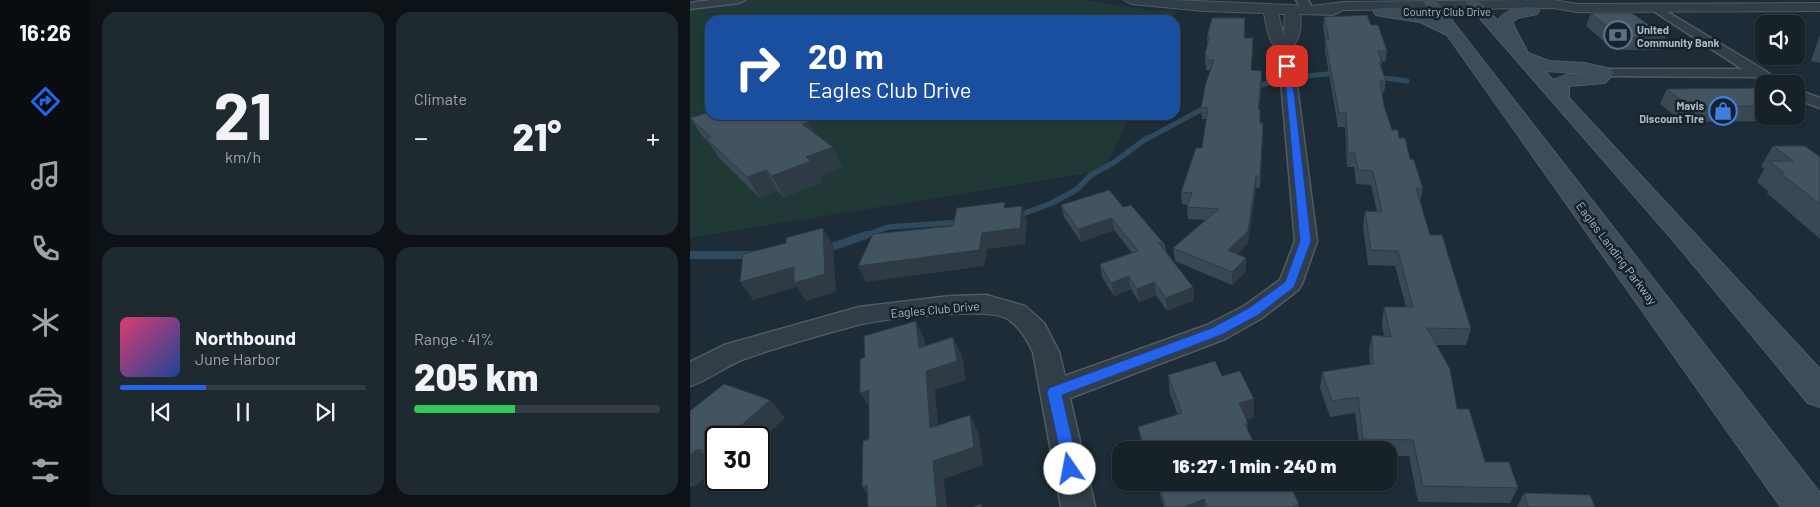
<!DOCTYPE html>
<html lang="en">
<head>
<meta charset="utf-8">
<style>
  body { margin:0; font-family:Barlow,sans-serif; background:#1f2930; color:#f1f3f6; height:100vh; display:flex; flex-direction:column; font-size:19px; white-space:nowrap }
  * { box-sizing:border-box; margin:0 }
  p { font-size:16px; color:#9ea3a8 }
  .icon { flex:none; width:28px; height:28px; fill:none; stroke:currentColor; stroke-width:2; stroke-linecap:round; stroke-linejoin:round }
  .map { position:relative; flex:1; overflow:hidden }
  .sheet { display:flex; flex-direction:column; gap:12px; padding:12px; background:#0c1216; width:600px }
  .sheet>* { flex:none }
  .top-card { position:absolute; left:15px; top:15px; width:475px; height:105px; border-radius:15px; box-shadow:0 1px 4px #0004,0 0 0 1px #353e45; background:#1a4fa0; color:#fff; overflow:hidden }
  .tools { position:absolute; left:1065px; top:15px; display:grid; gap:10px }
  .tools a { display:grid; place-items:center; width:50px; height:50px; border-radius:10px; background:#162128; box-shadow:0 1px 4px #0004,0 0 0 1px #353e45; font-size:25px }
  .speed { position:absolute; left:15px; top:426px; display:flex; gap:10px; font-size:25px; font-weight:700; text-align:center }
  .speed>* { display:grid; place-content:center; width:65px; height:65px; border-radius:50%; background:#162128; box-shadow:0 1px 4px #0004,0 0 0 1px #353e45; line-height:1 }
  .speed .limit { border:2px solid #111; border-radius:8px; background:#fff; color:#111 }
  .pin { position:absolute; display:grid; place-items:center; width:42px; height:42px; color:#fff; margin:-21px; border-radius:10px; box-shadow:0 2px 8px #0006 }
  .me { position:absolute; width:55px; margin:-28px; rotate:348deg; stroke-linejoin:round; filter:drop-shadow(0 0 4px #0008) }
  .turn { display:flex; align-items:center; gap:18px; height:105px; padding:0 20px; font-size:22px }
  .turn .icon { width:65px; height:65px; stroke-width:2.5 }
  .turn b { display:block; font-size:35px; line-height:42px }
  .big { font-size:38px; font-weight:800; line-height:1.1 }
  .sheet .tile { flex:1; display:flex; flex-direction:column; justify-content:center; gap:8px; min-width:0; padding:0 18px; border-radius:15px; background:#1f2930 }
  .sheet .dial { align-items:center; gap:0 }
  .dial b { font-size:65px; line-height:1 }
  .song { display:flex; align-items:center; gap:15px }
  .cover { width:60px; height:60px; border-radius:8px; background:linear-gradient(135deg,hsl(340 70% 55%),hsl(220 70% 35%)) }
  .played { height:5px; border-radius:2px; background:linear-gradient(90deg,#2563eb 35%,#353e45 35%) }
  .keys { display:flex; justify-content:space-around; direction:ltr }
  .heat { display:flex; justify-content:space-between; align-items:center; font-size:28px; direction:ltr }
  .charge { height:8px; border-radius:4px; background:linear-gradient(90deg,#34c759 41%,#353e45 0) }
  .sheet .tiles { flex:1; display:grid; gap:12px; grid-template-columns:repeat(2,1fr) }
  .trip { position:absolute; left:422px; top:441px; width:285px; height:50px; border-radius:15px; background:#162128; box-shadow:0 1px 4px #0004,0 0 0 1px #353e45; font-weight:800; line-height:50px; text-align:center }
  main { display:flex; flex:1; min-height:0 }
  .tabs { display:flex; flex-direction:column; width:90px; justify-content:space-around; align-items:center; background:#090d10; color:#9ea3a8 }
  .tabs .icon { width:35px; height:35px }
  .tabs .current { color:#2563eb }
  .tabs b { font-size:22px; color:#f1f3f6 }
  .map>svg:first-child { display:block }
  .green { fill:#203937 }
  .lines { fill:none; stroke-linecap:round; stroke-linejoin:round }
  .stream-far2 { stroke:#2f4a5f; stroke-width:5 }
  .stream-far1 { stroke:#2f4a5f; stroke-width:5.5 }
  .stream { stroke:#2f4a5f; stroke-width:8 }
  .minor-casing { stroke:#4e5b65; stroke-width:3 }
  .tertiary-casing { stroke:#4e5b65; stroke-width:2 }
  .secondary-casing { stroke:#4e5b65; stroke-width:2 }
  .minor { fill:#313d47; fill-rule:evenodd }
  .tertiary { fill:#313d47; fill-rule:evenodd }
  .secondary { fill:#3e4d5a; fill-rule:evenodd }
  .wall { fill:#3a4853 }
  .shaded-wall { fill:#2f3b44 }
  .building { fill:#435461; stroke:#2f3b44 }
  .route { fill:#2563eb; stroke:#184099 }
  .labels { text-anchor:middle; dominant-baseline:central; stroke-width:5; stroke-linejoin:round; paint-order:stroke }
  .far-street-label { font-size:11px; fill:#aab8c4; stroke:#17222b }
  .far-poi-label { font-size:11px; font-weight:bold; fill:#aab8c4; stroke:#17222b; text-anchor:start }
  .street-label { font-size:12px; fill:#aab8c4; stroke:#17222b }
</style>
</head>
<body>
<main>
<nav class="tabs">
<b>16:26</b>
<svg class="icon current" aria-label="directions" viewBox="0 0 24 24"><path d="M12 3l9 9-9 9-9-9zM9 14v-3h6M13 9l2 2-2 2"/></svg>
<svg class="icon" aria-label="music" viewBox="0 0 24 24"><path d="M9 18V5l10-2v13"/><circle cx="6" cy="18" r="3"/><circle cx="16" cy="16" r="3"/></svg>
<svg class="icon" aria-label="phone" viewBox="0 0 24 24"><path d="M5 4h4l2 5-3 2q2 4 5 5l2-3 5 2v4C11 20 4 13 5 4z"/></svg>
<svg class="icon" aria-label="climate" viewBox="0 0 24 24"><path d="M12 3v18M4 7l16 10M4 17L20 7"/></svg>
<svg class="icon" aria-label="car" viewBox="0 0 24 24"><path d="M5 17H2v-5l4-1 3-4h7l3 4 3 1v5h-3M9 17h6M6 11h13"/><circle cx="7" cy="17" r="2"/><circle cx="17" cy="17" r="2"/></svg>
<svg class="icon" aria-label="filters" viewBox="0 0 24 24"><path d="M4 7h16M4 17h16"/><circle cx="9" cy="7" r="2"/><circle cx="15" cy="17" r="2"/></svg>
</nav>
<section class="sheet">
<div class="tiles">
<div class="tile dial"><b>21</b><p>km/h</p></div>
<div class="tile"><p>Climate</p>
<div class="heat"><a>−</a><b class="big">21°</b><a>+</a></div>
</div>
<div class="tile">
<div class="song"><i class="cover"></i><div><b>Northbound</b><p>June Harbor</p></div></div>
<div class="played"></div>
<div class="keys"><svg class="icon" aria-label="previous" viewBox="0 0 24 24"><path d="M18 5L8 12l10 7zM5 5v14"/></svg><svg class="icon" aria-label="pause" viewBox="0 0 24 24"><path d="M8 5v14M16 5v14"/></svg><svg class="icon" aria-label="next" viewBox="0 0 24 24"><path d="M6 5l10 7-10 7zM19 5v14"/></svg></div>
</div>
<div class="tile"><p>Range · 41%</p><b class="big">205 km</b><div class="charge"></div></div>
</div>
</section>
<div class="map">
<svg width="1130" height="507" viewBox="0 0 1130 507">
  <rect width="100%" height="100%" fill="#1d2c36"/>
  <!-- green -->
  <path class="green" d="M61,0H394L458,10L486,11L482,20H20V115H440L415,170L0,238V8Z"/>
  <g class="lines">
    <!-- stream-far2 -->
    <g class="stream-far2">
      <path d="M688,77L717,81"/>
      <path d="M564,87L597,78L647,73"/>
      <path d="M455,140L520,105"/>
    </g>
    <!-- stream-far1 -->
    <g class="stream-far1">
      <path d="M327,216L362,203L386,190L401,175L423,163L457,138"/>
      <path d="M173,236L199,227L272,222"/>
    </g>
    <!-- stream -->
    <g class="stream">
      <path d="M136,249L176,235"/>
      <path d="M0,255H61"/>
    </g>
    <defs>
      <g id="minor">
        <path d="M21,0H55L49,3L0,9V3Z"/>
        <path d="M606,0H618L623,9L621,11H613Z"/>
        <path d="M966,5L1074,70L1093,84H1075L1066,77L910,76L908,73L910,70L915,69H1052L962,10L960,8L962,6Z"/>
        <path d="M595,43L602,47L627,241L612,284L608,290L572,318L535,339L380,398L405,507H371L343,352C337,340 330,327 318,319C298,306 193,319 167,325C131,335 90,346 54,359C35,366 19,380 0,386V362L34,345L169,307L260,296L296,295L335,306L354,323L369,352L375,376L517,325L554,306L590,280L605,241L588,47Z"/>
        <path d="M1106,89L1130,98V108L1106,99Z"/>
      </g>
      <path id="tertiary" d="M434,0H484L621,6L653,2L848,0H864L887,4L1130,3V11L887,12L863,8L653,10L643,15L610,14C612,29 609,38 601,50C579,56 577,28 574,13L514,11L441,4ZM588,14H595L594,35Z"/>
      <g id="secondary">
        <path d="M732,0H746L1130,493V507H1091L757,35L730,22L691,16L686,15L684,12L686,9C703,5 728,11 744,17Z"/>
        <path d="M774,0H788L808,21C814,9 835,5 847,8L849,11L847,14L828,18L822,22L838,53L859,61L895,63L921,69L924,73L915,83L879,86V98L1130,369V407L1118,403L982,239ZM854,70L857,71L897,74H879L863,80Z"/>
      </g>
    </defs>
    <!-- minor casing -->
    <use href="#minor" class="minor-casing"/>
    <!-- tertiary casing -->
    <use href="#tertiary" class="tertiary-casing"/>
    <!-- secondary casing -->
    <use href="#secondary" class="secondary-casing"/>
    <!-- minor -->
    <use href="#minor" class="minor"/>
    <!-- tertiary -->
    <use href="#tertiary" class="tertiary"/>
    <!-- secondary -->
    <use href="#secondary" class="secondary"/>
  </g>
  <!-- wall -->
  <g class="wall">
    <path d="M901,13L976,37L971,50H933L927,45H918L896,26Z"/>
    <path d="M634,17L681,25L697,51L695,62H692L691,68L696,81L694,93H692L694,106L702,130L709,138L733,189L730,202L740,235L781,329L776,345H746L767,409L795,462L828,488L820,503L728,502L719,456H699V450H670L665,413L640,417L630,388L632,372L680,364L679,351L682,335L694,337L692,323L694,307H716L705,266L678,265L673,226L675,211L687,212L681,185L666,184L664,167H657L655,127H648L635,51V39L633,27Z"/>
    <path d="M555,27V38L563,48L561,70L572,81L569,109L570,123L573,134L570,188H566L558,243L547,254L556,258V271L542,285L485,261L483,248L515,220L498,219L497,207L498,205L492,204L491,192L512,148L517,119H512L511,108L521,70H516V65H515V55L517,45V37Z"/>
    <path d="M1130,35V63L1121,61Z"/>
    <path d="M977,89L1074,90V116H1092L1089,121L992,122L970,104Z"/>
    <path d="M0,118L126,134L153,167L129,176L132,182L94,197L88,191L70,198L29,158L20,144L13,137Z"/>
    <path d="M1083,146L1130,157V239L1077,193L1078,191L1067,182L1074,169L1071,166Z"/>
    <path d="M371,205L433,207L475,245L476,252L503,287L504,300L477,311L466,295L449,302L441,289L424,296L412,277L410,264L442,253L424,230L391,242L374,217Z"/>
    <path d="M478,375L532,376L564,399V417L556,420L558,423V431L567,450H453L448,427L488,415L480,394Z"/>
    <path d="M80,400L95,418L26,438V468L4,487L0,485V411Z"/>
    <path d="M466,482H598L609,507H474Z"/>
    <path d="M834,493L905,507H827Z"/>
  </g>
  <!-- shaded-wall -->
  <g class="shaded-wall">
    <path d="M563,38V48L561,80V70Z"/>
    <path d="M572,71V81L568,120V109Z"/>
    <path d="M119,122L129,141L112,124Z"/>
    <path d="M573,123V134L570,188V176Z"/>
    <path d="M143,147L153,167L129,176L132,182L94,197L82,176L116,157Z"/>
    <path d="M76,170L88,191L70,198L57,177Z"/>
    <path d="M566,176V188L558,243L538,263V250Z"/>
    <path d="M332,206L337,221L335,244L297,249L294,266L176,282L168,266L292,233Z"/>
    <path d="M422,218L424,230L391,242L388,229Z"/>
    <path d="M133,228L143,245L146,292L116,301L107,287L63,300L50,282L104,267Z"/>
    <path d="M556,258V271L542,285V272Z"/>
    <path d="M439,276L441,289L424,296L421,283Z"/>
    <path d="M464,282L466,295L449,302L447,289Z"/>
    <path d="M503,287L504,300L477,311L476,298Z"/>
    <path d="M226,321L235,340L238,367L229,348Z"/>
    <path d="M263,337L272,356L276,380L245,390L250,447L240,428L236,371Z"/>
    <path d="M179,390L182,411L170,393Z"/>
    <path d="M564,399V417L549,422V403Z"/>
    <path d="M80,400L95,418L69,442V438H37Z"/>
    <path d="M280,415L289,434L293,465L254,479L257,507H247L243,461Z"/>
    <path d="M558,423V442L555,424Z"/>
    <path d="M26,446V462L18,453Z"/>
    <path d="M8,449L26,468L4,487L0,483V455Z"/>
    <path d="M177,485L185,505L172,487Z"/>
    <path d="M514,499L515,507H494Z"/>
  </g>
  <!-- building -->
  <g class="building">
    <path d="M901,13H942L976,37H938L932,32H923Z"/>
    <path d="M677,15L681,25H688L697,51H688L692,62H689L696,81H690L694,106L702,130H708L709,138H715L720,159L724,160L733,189L726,188L740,235H752L781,329L737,328L760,369L767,409H779L795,462H819L828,488L733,486L723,440L673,439L668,397L642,401L632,372L683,364L682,335L701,337L694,307H723L708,251L681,250L675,211L692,212L683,171L668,170L665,153H658L656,113H649L635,39H639L634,17Z"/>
    <path d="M522,18H555L554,38H563L561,70L572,71L568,109L570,110V123H573L570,176H566L558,231L538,250L556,258L542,272L483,248L529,209L497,207L502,193L491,192L506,148H512L518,108H511L516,83L524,60H516L517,55H515L519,37H517Z"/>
    <path d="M1070,88L1074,90V106L1000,107L977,89Z"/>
    <path d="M20,112V115H110L119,122L112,124L143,147L116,157L121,161L82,176L76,170L57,177L16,138L21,137L0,118Z"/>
    <path d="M1083,146H1115L1130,157V204L1090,173H1094L1079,161H1103Z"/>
    <path d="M419,190L433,207L441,205L475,245L468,242L503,287L476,298L464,282L447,289L439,276L421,283L410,264L448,251L422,218L388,229L371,205Z"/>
    <path d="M315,202L314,208L332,206L330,228L292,233L289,250L168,266L183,234L263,226L267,208Z"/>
    <path d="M133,228L135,274L104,283V267L50,282L53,254L96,243V238Z"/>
    <path d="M226,321L229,348L263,337L267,361L236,371L240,428L280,415L284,447L243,461L247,507H178L177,485L172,487L173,441L179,439V390L170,393V359L175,357L174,336Z"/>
    <path d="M525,361L532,376L550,371L564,399L549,403L558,423L555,424L567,450H455L448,427L492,413L478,375Z"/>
    <path d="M34,384L80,400L37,438H26V446L18,453L8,449L0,455V411Z"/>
    <path d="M468,482H598L609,504L602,507H517L514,499L494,507H476Z"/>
    <path d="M834,493L900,495L905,507H838Z"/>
    <path d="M291,504L292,507H283Z"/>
  </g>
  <!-- route -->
  <path class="route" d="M597,64L601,66L621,241L604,287L568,315L531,335L372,395L389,469L386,474L380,476L375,474L357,392L359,388L522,328L559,308L595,282L610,241L594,66Z"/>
  <!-- icons -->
  <defs>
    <symbol id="bank-ring" viewBox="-11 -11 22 22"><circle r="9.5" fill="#17222b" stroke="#5c6f8a" stroke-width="1.5"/><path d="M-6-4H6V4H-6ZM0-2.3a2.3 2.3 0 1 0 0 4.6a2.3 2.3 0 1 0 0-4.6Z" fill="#5c6f8a"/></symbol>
    <symbol id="shop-ring" viewBox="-11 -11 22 22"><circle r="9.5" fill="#17222b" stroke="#3f7fe0" stroke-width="1.5"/><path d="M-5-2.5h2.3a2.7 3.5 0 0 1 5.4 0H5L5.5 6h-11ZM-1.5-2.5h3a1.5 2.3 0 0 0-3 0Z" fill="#3f7fe0"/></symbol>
  </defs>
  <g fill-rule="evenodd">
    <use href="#bank-ring" x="912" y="19" width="32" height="32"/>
    <use href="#shop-ring" x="1017" y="95" width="32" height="32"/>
  </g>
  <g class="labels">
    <!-- far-street labels -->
    <g class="far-street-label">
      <text x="757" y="11">Country Club Drive</text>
    </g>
    <!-- far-poi labels -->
    <g class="far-poi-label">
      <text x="947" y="29">United<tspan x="947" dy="13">Community Bank</tspan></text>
      <text x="1014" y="105" text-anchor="end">Mavis<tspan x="1014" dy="13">Discount Tire</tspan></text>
    </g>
    <!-- street labels -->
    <g class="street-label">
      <text transform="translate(927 253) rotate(53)">Eagles Landing Parkway</text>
      <text transform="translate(245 309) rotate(-5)">Eagles Club Drive</text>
    </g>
  </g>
</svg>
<div class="tools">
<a><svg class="icon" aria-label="sound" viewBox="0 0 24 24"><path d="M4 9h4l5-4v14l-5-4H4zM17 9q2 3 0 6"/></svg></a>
<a><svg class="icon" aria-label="search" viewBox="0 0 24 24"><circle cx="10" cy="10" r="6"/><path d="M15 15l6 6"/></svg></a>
</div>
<div class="speed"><div class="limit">30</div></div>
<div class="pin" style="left:597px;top:66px;background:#d93025"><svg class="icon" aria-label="arrive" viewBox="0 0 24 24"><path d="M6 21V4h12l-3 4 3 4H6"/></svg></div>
<svg class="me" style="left:380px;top:469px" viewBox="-20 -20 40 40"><circle r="19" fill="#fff"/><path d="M0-13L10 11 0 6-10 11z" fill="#2563eb"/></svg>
<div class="trip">16:27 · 1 min · 240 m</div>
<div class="top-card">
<div class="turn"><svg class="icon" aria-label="right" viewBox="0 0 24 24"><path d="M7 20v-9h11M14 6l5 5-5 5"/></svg><div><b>20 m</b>Eagles Club Drive</div></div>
</div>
</div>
</main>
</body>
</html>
